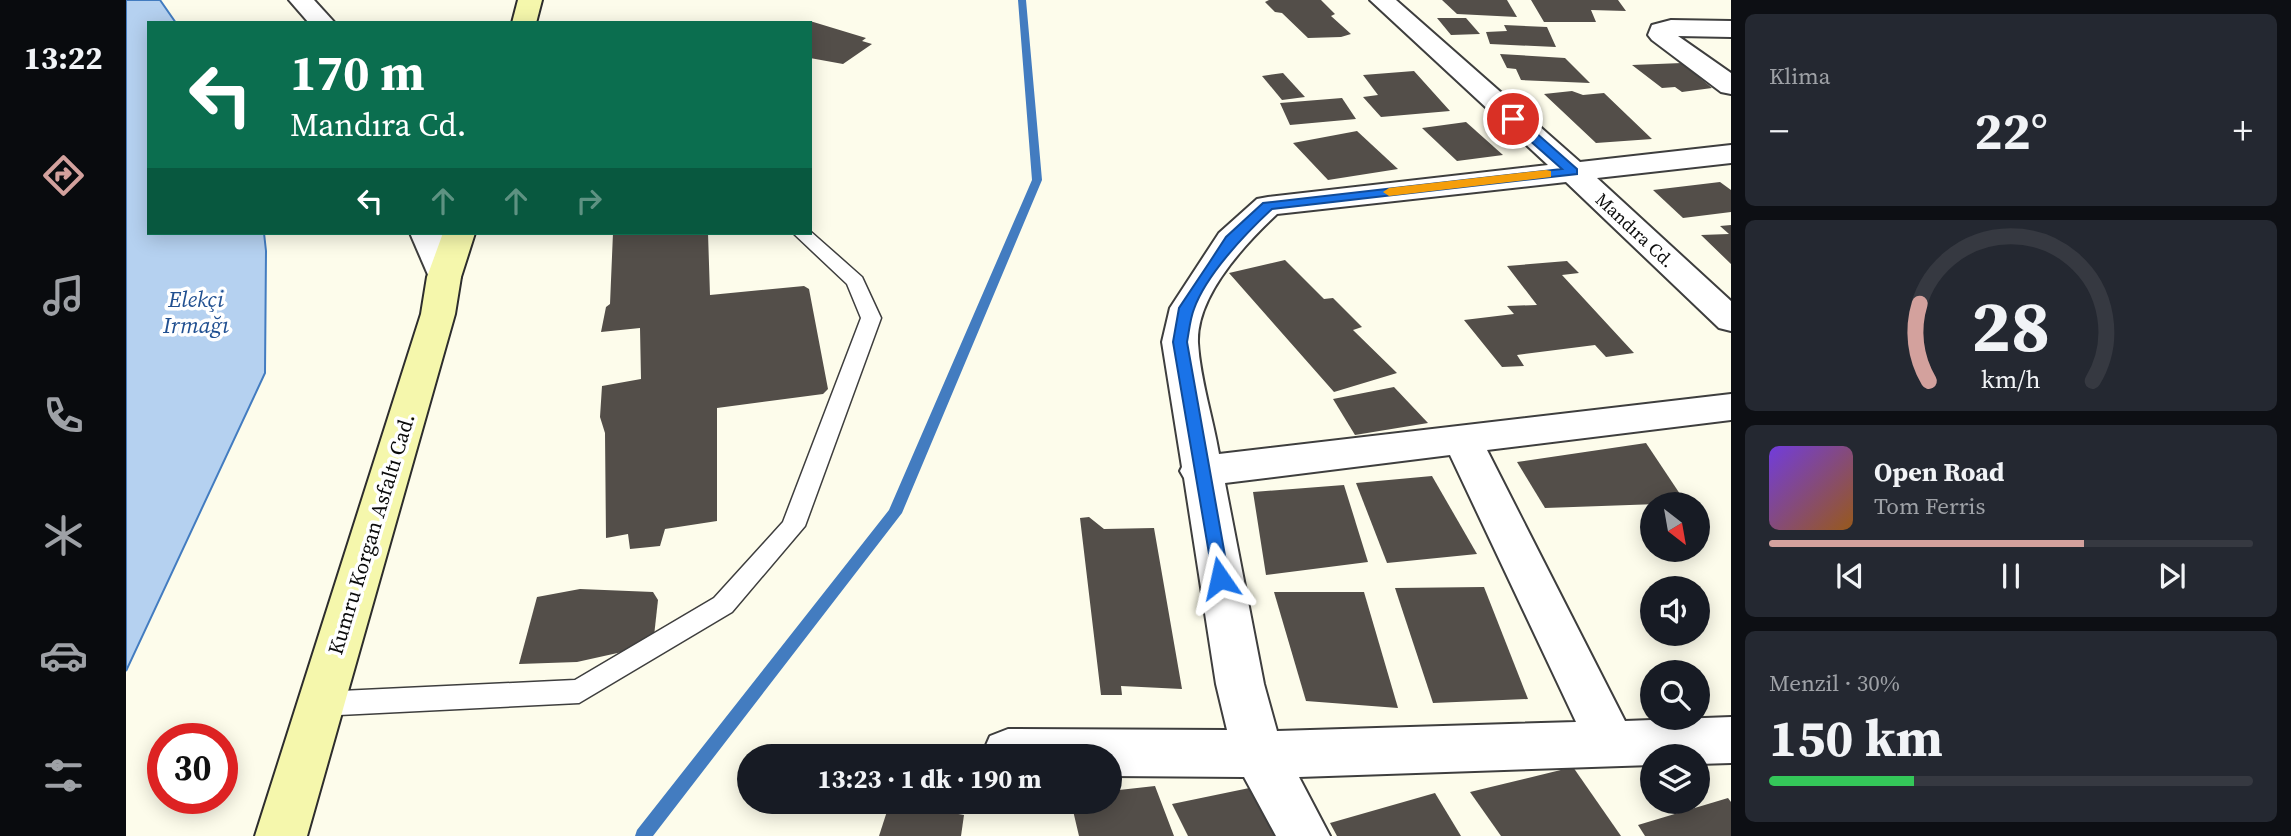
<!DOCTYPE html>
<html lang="tr">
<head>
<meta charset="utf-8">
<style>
  body { margin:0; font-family:"Source Serif 4",serif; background:#242831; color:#f1f3f6; height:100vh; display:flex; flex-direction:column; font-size:26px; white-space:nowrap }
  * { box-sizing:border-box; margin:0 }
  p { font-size:23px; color:#9ea1a6 }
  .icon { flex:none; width:38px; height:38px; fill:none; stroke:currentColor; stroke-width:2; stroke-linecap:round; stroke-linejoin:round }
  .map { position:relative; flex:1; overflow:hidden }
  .panel { display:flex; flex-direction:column; gap:14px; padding:14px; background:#0d0f14; width:560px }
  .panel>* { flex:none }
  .guide { position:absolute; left:21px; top:21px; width:665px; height:214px; border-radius:0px; box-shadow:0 4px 18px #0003; background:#0b6e4f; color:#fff; overflow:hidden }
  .needle { width:46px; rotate:149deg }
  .tools { position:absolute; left:1514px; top:492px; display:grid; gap:14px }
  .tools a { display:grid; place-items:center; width:70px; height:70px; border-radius:50%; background:#171b24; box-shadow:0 4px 18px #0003; font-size:35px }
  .speed { position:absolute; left:21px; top:723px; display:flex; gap:14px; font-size:35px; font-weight:700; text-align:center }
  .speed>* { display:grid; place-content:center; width:91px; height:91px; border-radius:50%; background:#171b24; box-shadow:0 4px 18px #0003; line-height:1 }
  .speed .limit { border:10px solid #d22; background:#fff; color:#111 }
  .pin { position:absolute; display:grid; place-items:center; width:60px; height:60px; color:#fff; margin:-30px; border:4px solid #fff; border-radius:50%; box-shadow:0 2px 7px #0007 }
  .me { position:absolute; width:77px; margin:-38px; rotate:349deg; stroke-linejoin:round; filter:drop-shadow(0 0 5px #0008) }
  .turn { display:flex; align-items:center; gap:24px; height:147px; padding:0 28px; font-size:32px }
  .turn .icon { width:91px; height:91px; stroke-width:2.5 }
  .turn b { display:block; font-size:49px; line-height:60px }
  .lanes { display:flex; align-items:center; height:66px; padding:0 28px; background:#0003; justify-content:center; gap:35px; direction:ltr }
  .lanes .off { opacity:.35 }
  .big { font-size:52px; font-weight:700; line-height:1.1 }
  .panel .card { flex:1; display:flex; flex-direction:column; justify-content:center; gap:10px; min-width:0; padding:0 24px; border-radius:10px; background:#242831 }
  .panel .dial { align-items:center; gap:0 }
  .dial svg { height:182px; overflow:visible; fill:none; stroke:#363941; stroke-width:7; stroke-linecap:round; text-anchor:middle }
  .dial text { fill:#f1f3f6; stroke:none }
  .song { display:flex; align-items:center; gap:21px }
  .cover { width:84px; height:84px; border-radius:10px; background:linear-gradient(135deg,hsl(260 70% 55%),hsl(30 70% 35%)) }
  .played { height:7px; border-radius:4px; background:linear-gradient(90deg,#d3a19d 65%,#363941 65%) }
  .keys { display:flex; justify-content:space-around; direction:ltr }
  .heat { display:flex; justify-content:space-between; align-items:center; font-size:38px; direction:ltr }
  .charge { height:10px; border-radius:5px; background:linear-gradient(90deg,#34c759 30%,#363941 0) }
  .trip { position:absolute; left:611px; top:744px; width:385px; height:70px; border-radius:35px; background:#171b24; box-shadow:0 4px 18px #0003; font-weight:700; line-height:70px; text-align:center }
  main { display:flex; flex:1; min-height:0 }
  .dock { display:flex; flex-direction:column; width:126px; justify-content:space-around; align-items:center; background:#090b0e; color:#9ea1a6 }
  .dock .icon { width:49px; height:49px }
  .dock .on { color:#d3a19d }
  .dock b { font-size:32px; color:#f1f3f6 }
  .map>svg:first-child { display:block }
  .water { fill:#b5d1f0; stroke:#437cc0; stroke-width:2 }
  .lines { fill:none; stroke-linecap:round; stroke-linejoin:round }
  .stream { fill:#437cc0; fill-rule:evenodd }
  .building { fill:#534e49 }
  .service-casing { stroke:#3e3e3e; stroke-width:3 }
  .minor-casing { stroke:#3e3e3e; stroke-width:4 }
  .secondary-casing { stroke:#2d2d2d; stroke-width:4 }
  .service { fill:#fff; fill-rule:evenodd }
  .minor { fill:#fff; fill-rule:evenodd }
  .secondary { fill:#f5f7ac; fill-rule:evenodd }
  .route { fill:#1a73e8; stroke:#114b97; stroke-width:2 }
  .slow { fill:#f59e0b }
  .labels { text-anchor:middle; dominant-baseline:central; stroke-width:7; stroke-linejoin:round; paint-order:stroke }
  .far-street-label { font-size:18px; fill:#0b0b0b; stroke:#fff }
  .street-label { font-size:21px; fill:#0b0b0b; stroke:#fff }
  .water-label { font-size:23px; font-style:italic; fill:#215091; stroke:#fff }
</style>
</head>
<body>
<main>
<nav class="dock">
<b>13:22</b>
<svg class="icon on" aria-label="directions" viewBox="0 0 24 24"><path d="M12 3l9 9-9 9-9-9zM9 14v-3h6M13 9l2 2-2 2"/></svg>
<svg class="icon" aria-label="music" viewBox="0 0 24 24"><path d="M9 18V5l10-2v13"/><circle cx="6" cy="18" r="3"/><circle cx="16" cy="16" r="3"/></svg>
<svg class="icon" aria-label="phone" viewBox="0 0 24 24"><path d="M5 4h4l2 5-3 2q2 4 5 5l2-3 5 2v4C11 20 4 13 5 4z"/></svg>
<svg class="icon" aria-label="climate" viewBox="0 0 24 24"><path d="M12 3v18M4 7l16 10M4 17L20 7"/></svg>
<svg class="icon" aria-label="car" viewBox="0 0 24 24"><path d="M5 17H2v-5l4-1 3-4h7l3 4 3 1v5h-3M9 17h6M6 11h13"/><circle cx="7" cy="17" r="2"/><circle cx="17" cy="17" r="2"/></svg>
<svg class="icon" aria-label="filters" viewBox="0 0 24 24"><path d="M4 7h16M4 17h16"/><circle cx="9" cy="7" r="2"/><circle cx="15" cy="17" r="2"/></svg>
</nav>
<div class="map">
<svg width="1605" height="836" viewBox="0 0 1605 836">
  <rect width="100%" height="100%" fill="#fdfceb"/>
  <!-- water -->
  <path class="water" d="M0,0H34L50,23H23V233H138L140,251L139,373L0,671Z"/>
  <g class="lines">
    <!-- stream -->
    <path class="stream" d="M892,0H900L916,180L776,513L527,836H509L511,830L763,510L906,180Z"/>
  </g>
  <!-- building -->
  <g class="building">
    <path d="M1143,0H1195L1209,14L1205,16L1225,34L1215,37L1182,38L1156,13L1149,12L1139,2Z"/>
    <path d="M1316,0H1381L1391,17L1331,14Z"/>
    <path d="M1405,0H1492L1500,11L1465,10L1470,22H1418Z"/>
    <path d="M1311,18H1340L1354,34L1325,35Z"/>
    <path d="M684,21L740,38L736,41L746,44L717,64L684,58Z"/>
    <path d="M1378,25L1421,27L1430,47L1364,44L1360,32L1381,31Z"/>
    <path d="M1374,54L1439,58L1464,83L1395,80L1390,69L1381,68Z"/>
    <path d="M1556,63L1586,88L1556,92L1549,87L1536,88L1506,65Z"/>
    <path d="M1288,71L1324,111L1255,117L1237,97L1252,95L1237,75Z"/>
    <path d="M1157,73L1179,97L1156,100L1136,76Z"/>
    <path d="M1446,91L1457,95L1478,93L1526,139L1470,143L1418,94Z"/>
    <path d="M1216,98L1230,119L1164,125L1154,103Z"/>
    <path d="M1340,122L1377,155L1331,161L1296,128Z"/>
    <path d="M1231,131L1272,169L1202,180L1167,143Z"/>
    <path d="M1594,182L1605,190V212L1557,218L1527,190Z"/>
    <path d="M1605,225V264L1575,235L1603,234L1594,226Z"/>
    <path d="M487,233H582L584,295L678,286L683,289L702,389L697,394L591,408V521L539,529L534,546L504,549L502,534L480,538L479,433L474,417L476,386L515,379L514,328L475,332L480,307L484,304Z"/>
    <path d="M1159,260L1198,299L1207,298L1236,327L1227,330L1271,373L1208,392L1103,273Z"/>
    <path d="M1441,261L1453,273L1436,275L1508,353L1480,357L1469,345L1391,355L1398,366L1376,367L1338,320L1388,314L1381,306L1411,305L1381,266Z"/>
    <path d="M1268,387L1302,423L1229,435L1207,399Z"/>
    <path d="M1520,443L1560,503L1419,508L1391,462Z"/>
    <path d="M1306,476L1351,554L1261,563L1230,483Z"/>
    <path d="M1218,485L1242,562L1140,575L1127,492Z"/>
    <path d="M963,517L978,529L1028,528L1056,689L995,686L996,695H975L954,518Z"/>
    <path d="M1358,587L1402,699L1307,703L1269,588Z"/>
    <path d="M454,589L527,592L532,600L528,636L496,652L451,662L393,664L411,597Z"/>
    <path d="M1148,592H1238L1272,708L1180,701Z"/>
    <path d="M1447,767L1495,836H1375L1344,792Z"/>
    <path d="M1029,786L1048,836H953L945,802H984V791Z"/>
    <path d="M1133,786L1160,836H1062L1046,804Z"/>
    <path d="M1309,793L1335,836H1211L1204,823Z"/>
    <path d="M1602,798L1605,802V836H1519L1512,825Z"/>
    <path d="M764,802L838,815L835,836H753Z"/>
  </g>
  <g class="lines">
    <defs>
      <path id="service" d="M684,231L736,277L755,318L679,526L606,612L453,703L193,716L184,712L180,704L184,696L193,692L449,680L588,598L657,522L735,318L721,284L667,233Z"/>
      <g id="minor">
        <path d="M163,0H188L209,23H183Z"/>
        <path d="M1244,0H1270L1454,162L1605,145V163L1471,178L1605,301V331L1593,328L1440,182L1151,214C1119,244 1070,296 1072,343C1074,379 1087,418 1093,454L1605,394V420L1361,450L1499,721L1605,717V763L1572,764V756H1526V765L1173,777L1204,836H1150L1118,777L984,776V756H859L857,752L864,736L882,729L1101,730L1090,684L1058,478L1054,471L1056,467L1036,342L1044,308L1093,233L1131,199L1142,197L1422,165ZM1324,455L1450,722L1151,731L1138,684L1099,483Z"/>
        <path d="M1545,20L1605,21V37L1552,36L1605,73V94L1595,92L1526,40L1522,35L1526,25Z"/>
        <path d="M284,233H316L335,277L330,284L318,287L306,284Z"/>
      </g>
      <g id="secondary">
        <path d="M392,0H416L410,23H386Z"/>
        <path d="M317,233H349L335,277L329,314L181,836H129L295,314L301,277Z"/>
      </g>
    </defs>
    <!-- service casing -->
    <use href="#service" class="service-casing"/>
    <!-- minor casing -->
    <use href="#minor" class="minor-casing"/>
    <!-- secondary casing -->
    <use href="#secondary" class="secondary-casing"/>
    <!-- service -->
    <use href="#service" class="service"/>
    <!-- minor -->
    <use href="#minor" class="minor"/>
    <!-- secondary -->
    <use href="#secondary" class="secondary"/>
  </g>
  <!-- route -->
  <path class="route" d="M1383,117H1392L1451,169V174L1146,209C1119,234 1080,275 1068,309C1064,319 1063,332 1061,342L1103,578L1101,583H1088L1047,342L1053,308L1083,263L1100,237L1137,203L1436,169L1383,122Z"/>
  <!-- slow -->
  <path class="slow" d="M1420,170L1425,171V177L1263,196L1257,192L1263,188Z"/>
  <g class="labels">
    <!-- far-street labels -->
    <g class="far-street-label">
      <text transform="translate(1509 230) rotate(43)">Mandıra Cd.</text>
    </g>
    <!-- street labels -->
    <g class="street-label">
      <text transform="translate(245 534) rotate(-73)">Kumru Korgan Asfaltı Cad.</text>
    </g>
    <!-- water labels -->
    <g class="water-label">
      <text x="70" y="299">Elekçi<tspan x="70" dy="26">Irmağı</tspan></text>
    </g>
  </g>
</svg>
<div class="tools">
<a><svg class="needle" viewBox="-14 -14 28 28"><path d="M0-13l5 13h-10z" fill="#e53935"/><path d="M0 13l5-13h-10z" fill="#9ea1a6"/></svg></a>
<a><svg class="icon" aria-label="sound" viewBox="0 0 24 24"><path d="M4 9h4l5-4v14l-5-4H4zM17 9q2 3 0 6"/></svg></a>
<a><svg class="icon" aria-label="search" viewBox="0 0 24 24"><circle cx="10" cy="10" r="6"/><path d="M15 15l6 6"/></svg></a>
<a><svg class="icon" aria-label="layers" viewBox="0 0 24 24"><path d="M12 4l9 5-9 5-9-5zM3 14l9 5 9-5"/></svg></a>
</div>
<div class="speed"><div class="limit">30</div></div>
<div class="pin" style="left:1387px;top:119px;background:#d93025"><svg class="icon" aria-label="arrive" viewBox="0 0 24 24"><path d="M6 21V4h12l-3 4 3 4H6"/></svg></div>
<svg class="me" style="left:1094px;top:578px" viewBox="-20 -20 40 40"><path d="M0-17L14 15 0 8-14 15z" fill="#1a73e8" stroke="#fff" stroke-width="4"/></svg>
<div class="trip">13:23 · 1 dk · 190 m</div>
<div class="guide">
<div class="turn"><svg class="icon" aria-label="left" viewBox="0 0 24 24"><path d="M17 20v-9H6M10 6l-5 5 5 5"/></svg><div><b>170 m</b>Mandıra Cd.</div></div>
<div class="lanes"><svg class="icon" aria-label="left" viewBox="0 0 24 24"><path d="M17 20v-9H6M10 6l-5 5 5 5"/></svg><svg class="icon off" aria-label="ahead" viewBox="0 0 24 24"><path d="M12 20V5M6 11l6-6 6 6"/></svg><svg class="icon off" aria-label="ahead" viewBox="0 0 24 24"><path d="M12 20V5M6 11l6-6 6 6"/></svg><svg class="icon off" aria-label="right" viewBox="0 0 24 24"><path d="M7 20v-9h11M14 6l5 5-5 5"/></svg></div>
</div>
</div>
<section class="panel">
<div class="card"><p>Klima</p>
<div class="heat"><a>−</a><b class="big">22°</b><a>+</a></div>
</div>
<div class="card dial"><svg viewBox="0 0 100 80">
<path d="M14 69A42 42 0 1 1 86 69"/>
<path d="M14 69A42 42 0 0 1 10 35" stroke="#d3a19d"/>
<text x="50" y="56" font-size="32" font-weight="700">28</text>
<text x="50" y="72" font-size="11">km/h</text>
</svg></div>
<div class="card">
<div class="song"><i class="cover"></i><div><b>Open Road</b><p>Tom Ferris</p></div></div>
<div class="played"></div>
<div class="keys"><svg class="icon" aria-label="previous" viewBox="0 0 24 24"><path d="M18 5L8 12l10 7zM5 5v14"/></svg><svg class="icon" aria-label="pause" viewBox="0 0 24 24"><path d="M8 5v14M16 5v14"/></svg><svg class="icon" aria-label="next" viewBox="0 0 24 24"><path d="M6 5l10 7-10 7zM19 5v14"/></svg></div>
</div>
<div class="card"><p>Menzil · 30%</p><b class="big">150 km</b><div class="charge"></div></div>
</section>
</main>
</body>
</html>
